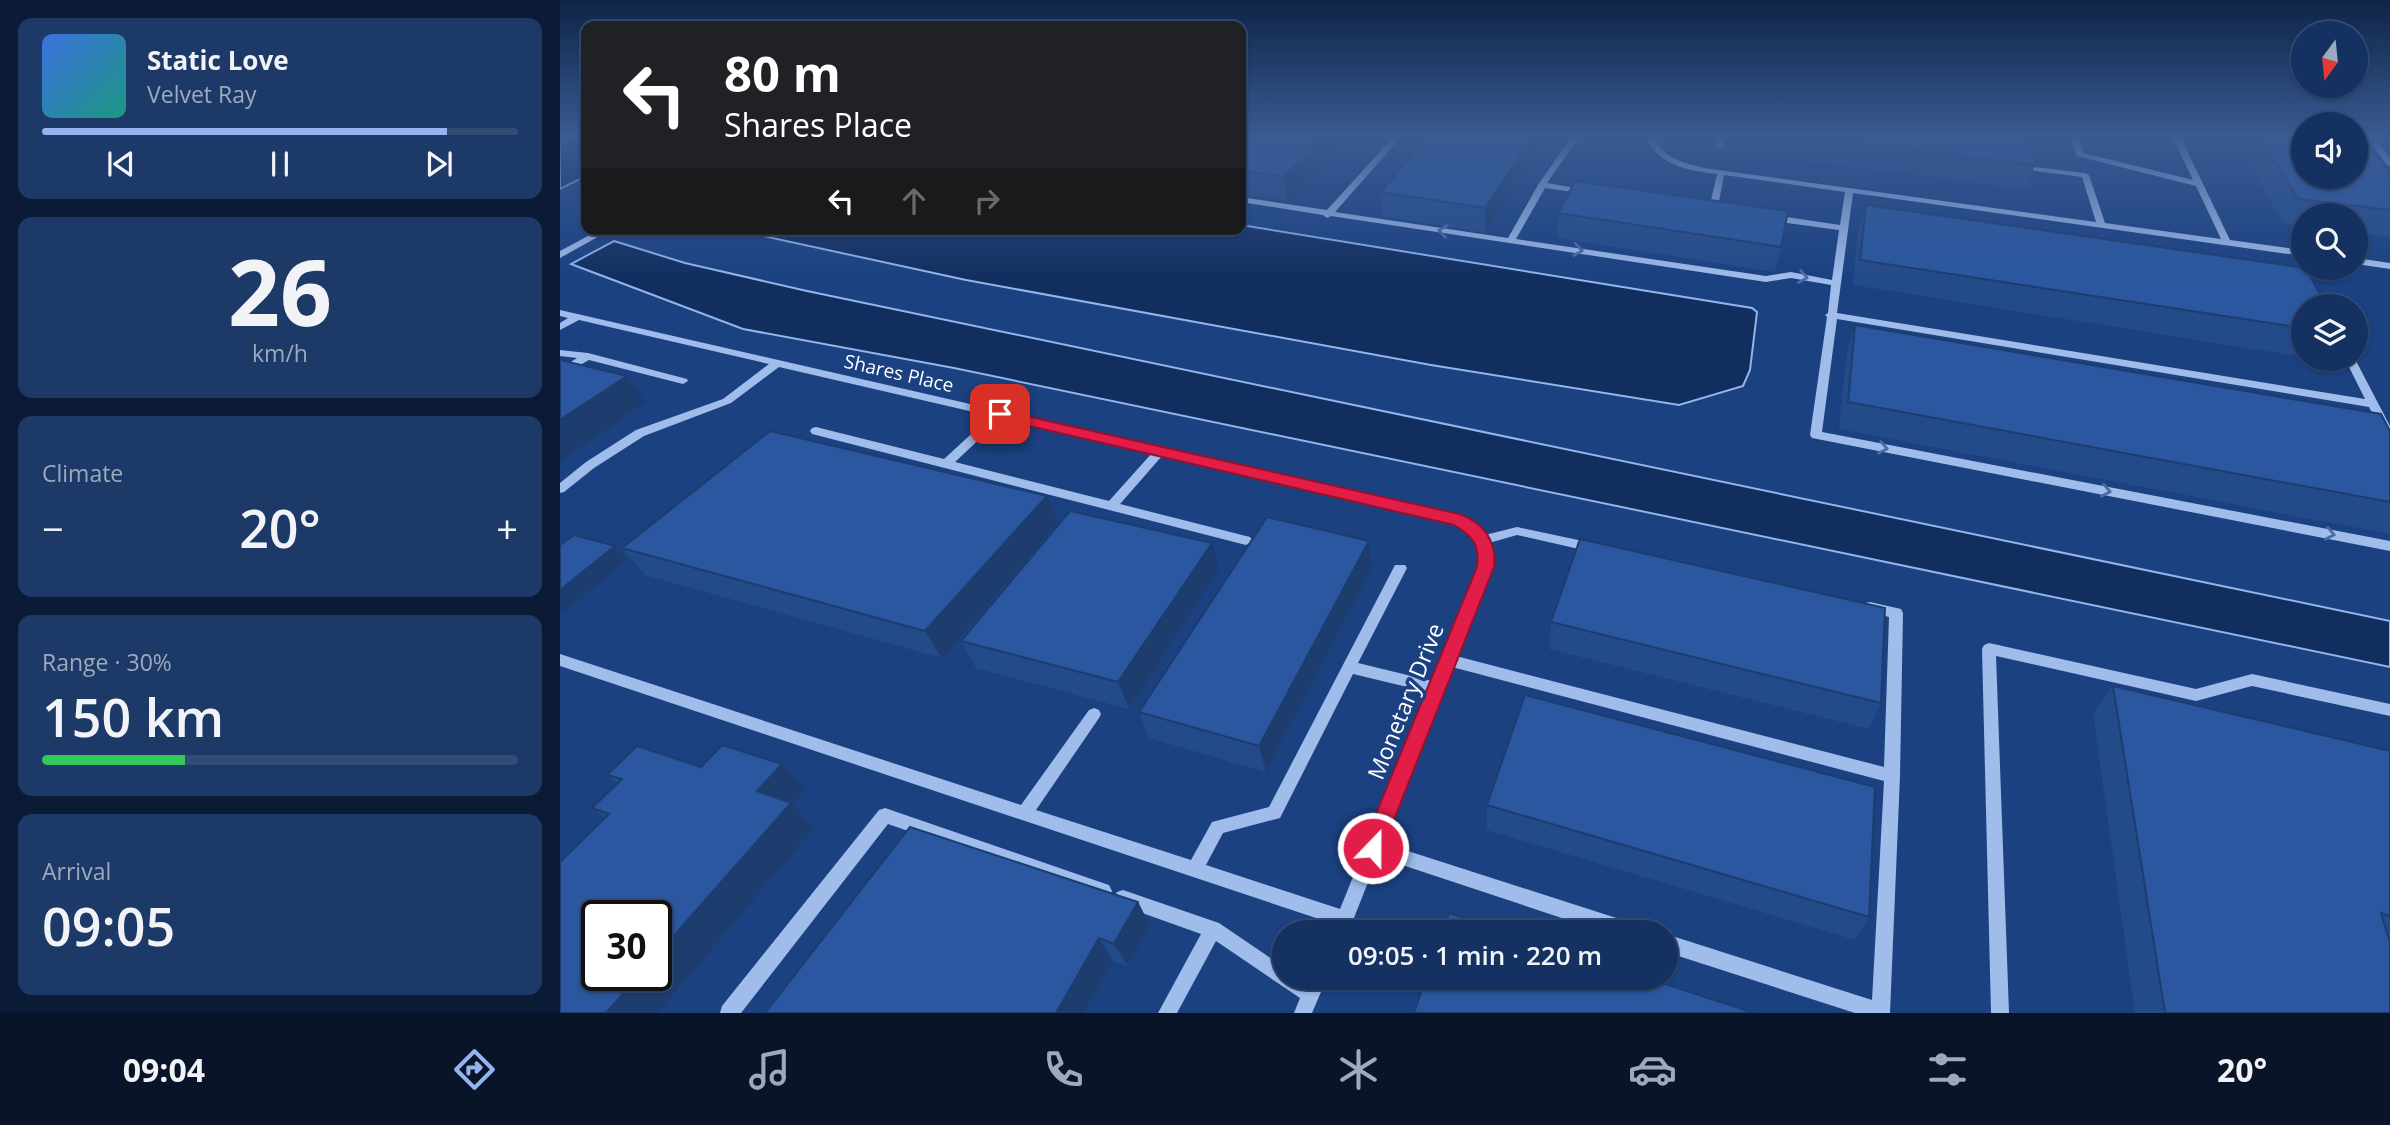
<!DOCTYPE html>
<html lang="en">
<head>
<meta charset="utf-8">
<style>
  body { margin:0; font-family:"Open Sans",sans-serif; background:#1d3967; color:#f1f3f6; height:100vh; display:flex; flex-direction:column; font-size:26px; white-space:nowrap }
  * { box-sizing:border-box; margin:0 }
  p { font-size:23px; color:#9da9bd }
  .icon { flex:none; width:38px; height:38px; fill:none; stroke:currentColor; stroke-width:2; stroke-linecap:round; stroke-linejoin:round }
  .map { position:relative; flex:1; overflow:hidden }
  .panel { display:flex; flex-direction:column; gap:18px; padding:18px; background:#0b1b35; width:560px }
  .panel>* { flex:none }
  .banner { position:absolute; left:21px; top:21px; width:665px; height:214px; border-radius:14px; box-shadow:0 2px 5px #0004,0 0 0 2px #334c76; background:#202124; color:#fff; overflow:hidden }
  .needle { width:46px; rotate:195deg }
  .controls { position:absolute; left:1731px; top:21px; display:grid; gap:14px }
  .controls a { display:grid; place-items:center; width:77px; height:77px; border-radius:50%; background:#143161; box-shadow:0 2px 5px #0004,0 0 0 2px #334c76; font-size:35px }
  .speed { position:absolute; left:21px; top:900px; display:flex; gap:14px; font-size:35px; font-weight:700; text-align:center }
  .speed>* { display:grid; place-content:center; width:91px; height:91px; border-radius:50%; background:#143161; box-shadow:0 2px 5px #0004,0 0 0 2px #334c76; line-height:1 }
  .speed .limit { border:4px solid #111; border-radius:10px; background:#fff; color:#111 }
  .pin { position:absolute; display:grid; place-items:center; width:60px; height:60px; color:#fff; margin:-30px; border-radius:14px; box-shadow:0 4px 10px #0006 }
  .me { position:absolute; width:77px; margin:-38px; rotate:22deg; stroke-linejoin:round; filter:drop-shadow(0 0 5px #0008) }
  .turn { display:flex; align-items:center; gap:24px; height:147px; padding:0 28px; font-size:32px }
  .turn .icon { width:91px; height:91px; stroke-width:2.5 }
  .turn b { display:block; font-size:49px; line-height:60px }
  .lanes { display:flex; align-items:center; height:66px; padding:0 28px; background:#0003; justify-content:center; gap:35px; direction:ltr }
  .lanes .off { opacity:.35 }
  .big { font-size:52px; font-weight:600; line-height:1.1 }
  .panel .tile { flex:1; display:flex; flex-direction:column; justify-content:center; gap:10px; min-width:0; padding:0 24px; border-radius:14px; background:#1d3967 }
  .panel .dial { align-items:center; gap:0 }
  .dial b { font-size:91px; line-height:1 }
  .song { display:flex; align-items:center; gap:21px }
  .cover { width:84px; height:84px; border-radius:10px; background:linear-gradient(135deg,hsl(220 70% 55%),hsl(170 70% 35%)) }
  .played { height:7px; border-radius:4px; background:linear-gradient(90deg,#95b2f1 85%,#334c76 85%) }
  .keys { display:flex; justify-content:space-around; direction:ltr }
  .heat { display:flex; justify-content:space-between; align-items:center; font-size:38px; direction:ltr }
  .charge { height:10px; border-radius:5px; background:linear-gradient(90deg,#34c759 30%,#334c76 0) }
  .trip { position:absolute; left:712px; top:920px; width:406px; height:70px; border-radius:35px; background:#143161; box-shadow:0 2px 5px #0004,0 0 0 2px #334c76; font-weight:600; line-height:70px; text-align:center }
  .tab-bar { display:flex; height:112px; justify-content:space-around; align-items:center; background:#081427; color:#9da9bd }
  .tab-bar .icon { width:49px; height:49px }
  .tab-bar .active { color:#95b2f1 }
  .tab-bar b { font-size:32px; color:#f1f3f6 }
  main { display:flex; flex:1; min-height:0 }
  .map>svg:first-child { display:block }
  .water { fill:#122e5f; stroke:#92b6ec; stroke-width:2 }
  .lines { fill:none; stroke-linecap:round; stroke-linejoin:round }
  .minor { fill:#9fbcea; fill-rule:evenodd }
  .wall { fill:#244b89 }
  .shaded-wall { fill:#1d3d6f }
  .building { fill:#2a579f; stroke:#1d3d6f; stroke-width:2 }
  .oneway { stroke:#496ca6 }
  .route { fill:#e11d48; stroke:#92132f; stroke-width:2 }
  .labels { text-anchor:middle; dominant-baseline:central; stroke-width:7; stroke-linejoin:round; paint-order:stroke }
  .street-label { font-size:19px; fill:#fff; stroke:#1b4181 }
  .near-street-label { font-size:23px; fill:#fff; stroke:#1b4181 }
</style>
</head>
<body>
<main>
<section class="panel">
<div class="tile">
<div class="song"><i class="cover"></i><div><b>Static Love</b><p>Velvet Ray</p></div></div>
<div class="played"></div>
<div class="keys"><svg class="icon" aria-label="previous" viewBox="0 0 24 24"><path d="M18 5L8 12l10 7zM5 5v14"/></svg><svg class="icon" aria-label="pause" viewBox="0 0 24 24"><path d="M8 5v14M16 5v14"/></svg><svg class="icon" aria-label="next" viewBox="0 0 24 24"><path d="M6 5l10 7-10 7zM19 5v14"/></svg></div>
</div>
<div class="tile dial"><b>26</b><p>km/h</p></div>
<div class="tile"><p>Climate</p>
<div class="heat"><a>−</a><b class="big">20°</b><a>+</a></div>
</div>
<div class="tile"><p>Range · 30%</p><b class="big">150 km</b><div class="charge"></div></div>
<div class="tile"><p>Arrival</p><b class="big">09:05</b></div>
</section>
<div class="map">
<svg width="1830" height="1013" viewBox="0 0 1830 1013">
  <rect width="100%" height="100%" fill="#1b4181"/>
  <!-- water -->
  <g class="water">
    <path d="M11,136H26V176L0,189V141Z"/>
    <path d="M681,225L1192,308L1197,312L1190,370L1183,386L1119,405L871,365L406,280L171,229H469C487,233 511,241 528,229H681Z"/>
    <path d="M54,241L125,263L247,291L1830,621V667L394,368L183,329L11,264Z"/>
  </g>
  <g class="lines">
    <!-- minor -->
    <g class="minor">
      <path d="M834,136H842L775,212L948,238L978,185L1012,136H1020L987,183L1027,190L1031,192L1027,194L985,188L956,239L1206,276L1231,272L1272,280L1279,230L1213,221L1209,218L1213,215L1280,225L1285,192L1164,175L1158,207L1164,210L1160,213L1150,211L1149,209L1157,174C1131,171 1094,165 1087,136H1095C1101,158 1124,163 1144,168L1536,222L1522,177L1475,171L1471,169L1475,167L1525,173L1529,175L1545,223L1661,239L1636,186L1517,156L1510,136H1518L1523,153L1633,180L1612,136H1620L1670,240L1743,250V256L1293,193L1277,313L1805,399L1785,359H1795L1830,426V441L1824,437L1809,407L1277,319L1262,432L1830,541V551L1252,438L1250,435L1267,317L1265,315L1268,313L1271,285L1231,278L1206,282L771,216L767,218L763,215L681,202V197L767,210Z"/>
      <path d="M1159,136H1167L1164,147L1160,149L1156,147Z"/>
      <path d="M1805,136H1813L1830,158V165H1827Z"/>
      <path d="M41,229H52L0,258V251Z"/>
      <path d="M1796,258L1830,263V269L1796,264Z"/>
      <path d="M0,310L899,516L916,526L925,535L957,527L1037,544L1038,547L1037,550L1032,552L957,535L929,543L932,551V567L896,656L1324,767L1329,617L1305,611L1303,607L1305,603L1310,602L1341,609L1343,613L1340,776L1330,1013H1295L1106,952V934L1312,1000L1324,781L892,667L823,843L1075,924L1081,927L1084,933H1047L818,857L788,933H770L774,924L0,666V654L461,805L529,710L534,708L539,710L541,714L539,718L476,810L631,860L652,822L709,807L835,565H845L847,568L798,663L872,681L918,567C921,545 913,535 895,524L602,456L560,504L690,537L692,540L690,543L686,545L252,434L250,431L252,428L256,427L384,459L431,416L219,367L171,403L84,436L34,468L4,492L0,493V483L26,462L76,430L163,399L209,364L19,320L0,330V323L8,318L0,316ZM442,418L592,453L549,501L395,462ZM793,674L868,692L780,909L646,865L663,833L720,818Z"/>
      <path d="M0,350L28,353L127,379L128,381L123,384L29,360L0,376V369L17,358L0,356Z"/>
      <path d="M1429,643L1636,689L1692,674L1830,704V716L1692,686L1636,701L1436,656L1449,1013H1431L1422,649L1424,645Z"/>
      <path d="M325,808L543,883L549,885L552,891L549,897L543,899L328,824L181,1013H160L162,1006L319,810Z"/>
      <path d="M563,890L659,923L724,967V978H742L747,982L749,978H767L752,1013H734L740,998L656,941L617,1013H598L641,934L557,904L554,898L557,892Z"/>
    </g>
  </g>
  <!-- wall -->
  <g class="wall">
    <path d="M681,136H790L728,201L681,193Z"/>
    <path d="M868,136H987L925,233L822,216L821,192Z"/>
    <path d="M1222,136H1469L1475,165L1465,189L1217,157Z"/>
    <path d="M1674,136H1818L1811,147L1830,173V237L1796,232V215H1743V226L1723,223Z"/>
    <path d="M1306,205L1743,306V357L1293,285L1298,230Z"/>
    <path d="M998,213L1221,247L1215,272L997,238Z"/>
    <path d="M1295,325L1830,431V534L1279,429L1287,351Z"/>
    <path d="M498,523L382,658L85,575L62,548Z"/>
    <path d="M809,541L812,568L706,772L589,738L579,712Z"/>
    <path d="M659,570L569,709L416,668L401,641Z"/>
    <path d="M991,622L1321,703L1309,729L989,649Z"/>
    <path d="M1553,686L1830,751V1013H1575L1533,713Z"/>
    <path d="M141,767L245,790L232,804L254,828L98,1013H0L45,818L32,808L57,784L47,775Z"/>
    <path d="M927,805L1309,917L1295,940L927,830Z"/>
    <path d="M578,902L590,926L568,966L553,961L524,1013H205Z"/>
  </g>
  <!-- shaded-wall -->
  <g class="shaded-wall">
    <path d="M765,136H790L728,201L724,177Z"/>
    <path d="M973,136H987L925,233V208Z"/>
    <path d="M67,376L86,402L0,462V420Z"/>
    <path d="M487,496L498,523L382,658L365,631Z"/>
    <path d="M809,541L812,568L706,772L699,746Z"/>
    <path d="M652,543L659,570L569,709L558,682Z"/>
    <path d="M55,546L67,560L3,613L0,610V590Z"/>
    <path d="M222,764L245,790L232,804L254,828L98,1013H46L80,975H96V956L197,791Z"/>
    <path d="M578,902L590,926L568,966L554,944Z"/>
    <path d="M539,938L553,961L524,1013H496Z"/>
  </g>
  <!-- building -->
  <g class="building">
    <path d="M681,136H765L724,177L681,170Z"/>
    <path d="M868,136H973L925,208L821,192Z"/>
    <path d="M1237,136H1469L1475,165Z"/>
    <path d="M1700,136H1743V177H1796V136H1802L1830,173V210L1738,199Z"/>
    <path d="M1015,181L1228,211L1221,247L998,213Z"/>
    <path d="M1306,205L1746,268L1766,306H1743V328L1300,260Z"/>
    <path d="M1295,325L1821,414L1830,431V502L1288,402Z"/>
    <path d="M0,360L67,376L0,420Z"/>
    <path d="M210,431L487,496L365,631L62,548Z"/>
    <path d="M510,511L652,543L558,682L401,641Z"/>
    <path d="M707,517L809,541L699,746L579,712Z"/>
    <path d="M14,535L55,546L0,590V545Z"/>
    <path d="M1020,539L1325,608L1321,703L991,622Z"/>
    <path d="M1553,686L1830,751V916L1821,913L1830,942V1013H1605Z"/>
    <path d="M965,695L1315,787L1309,917L927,805Z"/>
    <path d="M162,745L222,764L197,791L231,803L96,956V915H37V975H80L46,1013H0V862L49,814L32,808L62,779L47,775L77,746L141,767Z"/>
    <path d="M350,827L578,902L554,944L539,938L496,1013H205Z"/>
    <path d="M889,913L948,933H882Z"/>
    <path d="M866,978H1087L1194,1013H854Z"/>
  </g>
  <!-- one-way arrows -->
  <defs><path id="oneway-chevron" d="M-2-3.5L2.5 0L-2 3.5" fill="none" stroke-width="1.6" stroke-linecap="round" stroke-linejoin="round" transform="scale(1.75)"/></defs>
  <g class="oneway">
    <use href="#oneway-chevron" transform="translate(883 231) rotate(-172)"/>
    <use href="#oneway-chevron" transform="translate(1018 250) rotate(9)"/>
    <use href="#oneway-chevron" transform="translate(1243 277) rotate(10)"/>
    <use href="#oneway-chevron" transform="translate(1323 448) rotate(11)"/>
    <use href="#oneway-chevron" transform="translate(1546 491) rotate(11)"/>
    <use href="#oneway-chevron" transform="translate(1770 534) rotate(11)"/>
  </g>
  <!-- sky -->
  <linearGradient id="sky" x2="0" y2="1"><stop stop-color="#0f2447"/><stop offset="0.49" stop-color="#395a92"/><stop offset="1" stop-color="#395a92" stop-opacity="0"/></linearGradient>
  <rect width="1830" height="278" fill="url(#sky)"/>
  <!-- route -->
  <path class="route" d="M440,410L899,514C924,522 937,542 934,567L820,855L813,858L805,855L802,848L917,567C920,545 913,536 894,525L435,418L432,414Z"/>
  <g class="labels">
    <!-- street labels -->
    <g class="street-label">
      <text transform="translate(339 373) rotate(13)">Shares Place</text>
    </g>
    <!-- near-street labels -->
    <g class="near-street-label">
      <text transform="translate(845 701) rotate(-68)">Monetary Drive</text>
    </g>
  </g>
</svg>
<div class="controls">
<a><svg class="needle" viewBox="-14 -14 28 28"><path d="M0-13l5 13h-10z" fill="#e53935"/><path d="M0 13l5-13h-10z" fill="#9da9bd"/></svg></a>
<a><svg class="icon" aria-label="sound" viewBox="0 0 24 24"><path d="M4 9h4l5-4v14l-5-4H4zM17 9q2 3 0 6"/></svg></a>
<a><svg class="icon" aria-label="search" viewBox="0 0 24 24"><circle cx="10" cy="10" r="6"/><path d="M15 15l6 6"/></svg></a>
<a><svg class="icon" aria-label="layers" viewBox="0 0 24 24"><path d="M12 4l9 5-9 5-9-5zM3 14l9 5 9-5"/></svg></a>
</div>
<div class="speed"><div class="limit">30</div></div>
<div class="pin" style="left:440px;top:414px;background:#d93025"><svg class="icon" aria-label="arrive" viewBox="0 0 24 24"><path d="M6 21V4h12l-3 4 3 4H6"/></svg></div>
<svg class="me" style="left:813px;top:848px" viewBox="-20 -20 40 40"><circle r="17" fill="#e11d48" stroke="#fff" stroke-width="3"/><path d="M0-11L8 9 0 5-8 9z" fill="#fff"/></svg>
<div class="trip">09:05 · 1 min · 220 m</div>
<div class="banner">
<div class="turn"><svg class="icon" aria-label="left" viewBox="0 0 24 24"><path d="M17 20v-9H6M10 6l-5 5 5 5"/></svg><div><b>80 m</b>Shares Place</div></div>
<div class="lanes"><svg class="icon" aria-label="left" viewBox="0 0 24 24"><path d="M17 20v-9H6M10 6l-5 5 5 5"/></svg><svg class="icon off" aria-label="ahead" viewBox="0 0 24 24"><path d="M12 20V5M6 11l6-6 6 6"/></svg><svg class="icon off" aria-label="right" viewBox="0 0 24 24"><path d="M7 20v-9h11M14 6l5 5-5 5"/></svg></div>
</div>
</div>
</main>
<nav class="tab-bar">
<b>09:04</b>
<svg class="icon active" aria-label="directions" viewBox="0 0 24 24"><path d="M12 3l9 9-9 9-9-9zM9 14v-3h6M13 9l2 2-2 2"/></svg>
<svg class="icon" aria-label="music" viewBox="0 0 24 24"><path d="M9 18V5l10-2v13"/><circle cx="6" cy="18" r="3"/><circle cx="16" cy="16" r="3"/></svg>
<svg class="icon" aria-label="phone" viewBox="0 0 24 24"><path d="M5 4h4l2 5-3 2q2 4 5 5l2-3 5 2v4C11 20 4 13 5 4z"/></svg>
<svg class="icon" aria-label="climate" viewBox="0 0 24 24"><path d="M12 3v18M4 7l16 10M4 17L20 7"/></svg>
<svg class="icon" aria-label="car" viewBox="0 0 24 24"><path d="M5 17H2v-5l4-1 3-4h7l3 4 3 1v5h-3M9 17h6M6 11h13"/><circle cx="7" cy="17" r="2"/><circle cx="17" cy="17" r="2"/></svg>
<svg class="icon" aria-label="filters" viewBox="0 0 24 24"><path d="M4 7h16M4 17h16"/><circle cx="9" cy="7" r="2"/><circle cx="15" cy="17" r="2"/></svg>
<b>20°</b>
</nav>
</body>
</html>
